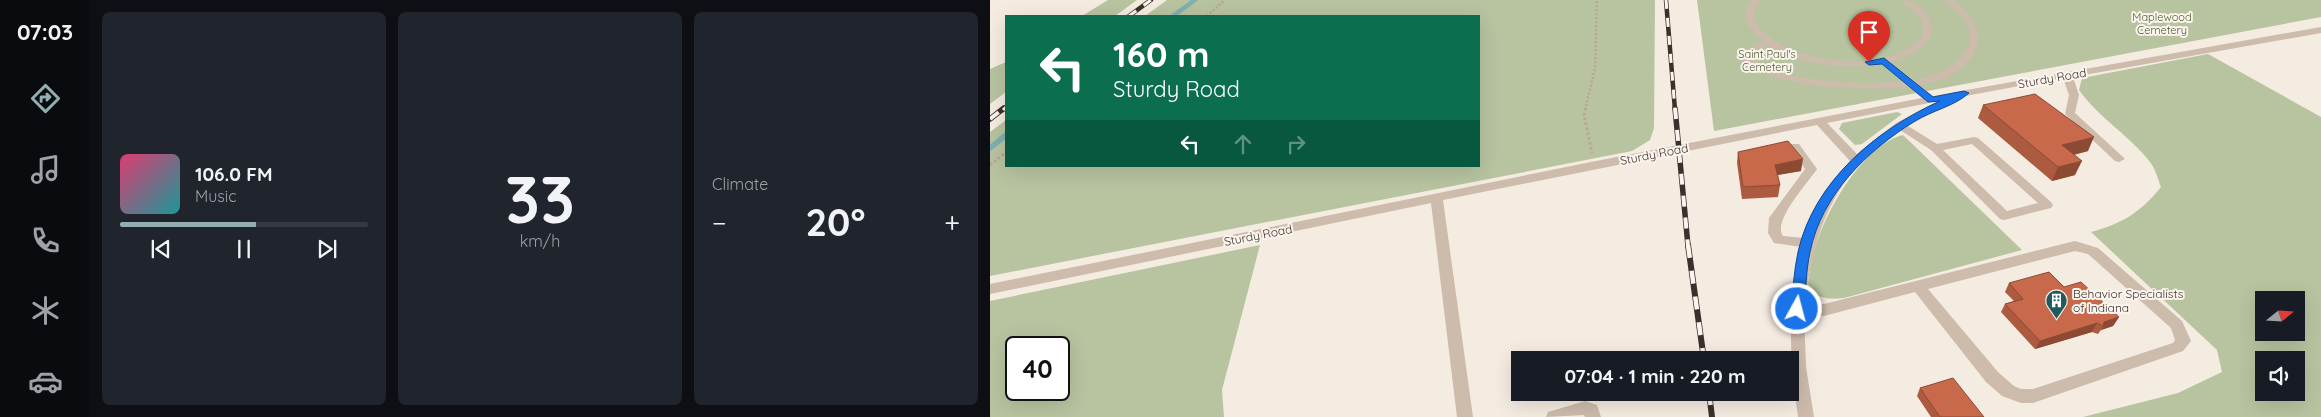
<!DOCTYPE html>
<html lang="en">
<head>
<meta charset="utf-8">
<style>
  body { margin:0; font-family:Quicksand,sans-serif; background:#20242c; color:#f1f3f6; height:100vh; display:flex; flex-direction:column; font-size:19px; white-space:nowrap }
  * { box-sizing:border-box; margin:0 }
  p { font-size:16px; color:#9ea1a6 }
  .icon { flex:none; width:28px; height:28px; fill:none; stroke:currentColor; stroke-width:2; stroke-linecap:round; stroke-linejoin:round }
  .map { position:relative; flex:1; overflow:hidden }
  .details { display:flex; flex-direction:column; gap:12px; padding:12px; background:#0d0f14; width:900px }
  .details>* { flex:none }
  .banner { position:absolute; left:15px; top:15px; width:475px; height:152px; border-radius:0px; box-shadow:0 5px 20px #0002; background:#0b6e4f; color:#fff; overflow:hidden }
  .needle { width:32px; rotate:72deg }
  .tools { position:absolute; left:1265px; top:291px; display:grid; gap:10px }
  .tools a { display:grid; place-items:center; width:50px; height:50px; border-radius:0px; background:#171b24; box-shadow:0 5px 20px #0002; font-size:25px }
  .speed { position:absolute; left:15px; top:336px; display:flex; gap:10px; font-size:25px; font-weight:700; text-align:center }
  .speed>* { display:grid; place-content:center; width:65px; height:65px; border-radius:50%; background:#171b24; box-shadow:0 5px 20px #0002; line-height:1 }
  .speed .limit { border:2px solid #111; border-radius:8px; background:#fff; color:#111 }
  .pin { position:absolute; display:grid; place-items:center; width:42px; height:42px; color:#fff; margin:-51px -21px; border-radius:50% 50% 50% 0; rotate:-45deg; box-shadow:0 0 5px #0007 }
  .pin .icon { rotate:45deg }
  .me { position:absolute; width:55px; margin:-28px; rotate:7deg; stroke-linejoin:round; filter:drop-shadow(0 0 4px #0008) }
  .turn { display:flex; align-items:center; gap:18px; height:105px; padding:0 25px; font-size:22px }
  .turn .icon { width:65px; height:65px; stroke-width:2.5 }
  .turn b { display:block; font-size:35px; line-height:42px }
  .lanes { display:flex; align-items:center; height:48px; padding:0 25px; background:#0003; justify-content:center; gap:25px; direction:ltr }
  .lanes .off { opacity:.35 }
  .big { font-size:38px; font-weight:700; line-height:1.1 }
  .details .tile { flex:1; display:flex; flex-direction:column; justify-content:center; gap:8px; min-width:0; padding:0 18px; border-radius:8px; background:#20242c }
  .details .dial { align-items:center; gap:0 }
  .dial b { font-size:65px; line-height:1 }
  .song { display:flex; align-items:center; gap:15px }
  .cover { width:60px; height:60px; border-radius:8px; background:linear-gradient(135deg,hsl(340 70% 55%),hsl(180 70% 35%)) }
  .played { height:5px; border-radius:2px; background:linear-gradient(90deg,#92aeb2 55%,#363941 55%) }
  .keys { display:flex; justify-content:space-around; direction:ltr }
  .heat { display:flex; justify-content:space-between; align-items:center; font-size:28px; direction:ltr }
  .details .tiles { flex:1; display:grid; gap:12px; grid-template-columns:repeat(3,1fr) }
  .trip { position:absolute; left:521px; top:351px; width:288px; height:50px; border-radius:0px; background:#171b24; box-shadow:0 5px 20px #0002; font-weight:700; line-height:50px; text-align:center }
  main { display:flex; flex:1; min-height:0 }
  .tab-bar { display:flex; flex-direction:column; width:90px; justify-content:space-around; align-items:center; background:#090b0e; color:#9ea1a6 }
  .tab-bar .icon { width:35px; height:35px }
  .tab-bar .active { color:#92aeb2 }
  .tab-bar b { font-size:22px; color:#f1f3f6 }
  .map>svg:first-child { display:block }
  .green { fill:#b8c4a0; fill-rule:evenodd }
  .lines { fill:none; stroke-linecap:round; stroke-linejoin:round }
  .stream-far1 { stroke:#7fb0b2; stroke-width:4.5 }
  .stream { stroke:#7fb0b2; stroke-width:5.5 }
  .path-far1 { stroke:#b9a596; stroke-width:2.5; stroke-dasharray:2 2; stroke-linecap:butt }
  .path { stroke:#b9a596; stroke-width:3; stroke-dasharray:2.5 2.5; stroke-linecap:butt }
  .minor { fill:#cdbbac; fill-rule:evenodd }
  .rail-far2-casing { stroke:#3b302b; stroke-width:4.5 }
  .rail-far1-casing { stroke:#3b302b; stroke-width:5.5 }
  .rail-casing { stroke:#3b302b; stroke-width:6 }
  .rail-far2 { stroke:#fbf5ee; stroke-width:3; stroke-dasharray:9; stroke-linecap:butt }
  .rail-far1 { stroke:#fbf5ee; stroke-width:4; stroke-dasharray:11; stroke-linecap:butt }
  .rail { stroke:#fbf5ee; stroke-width:4.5; stroke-dasharray:13; stroke-linecap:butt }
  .wall { fill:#ac5a40 }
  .shaded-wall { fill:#8c4a34 }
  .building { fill:#c8694b; stroke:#8c4a34 }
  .route { fill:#1a73e8; stroke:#114b97 }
  .labels { text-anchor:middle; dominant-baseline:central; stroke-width:4; stroke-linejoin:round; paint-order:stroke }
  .far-park-label { font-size:11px; fill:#4a5a2e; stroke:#fbf5ee }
  .street-label { font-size:12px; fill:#3b302b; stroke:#fbf5ee }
  .poi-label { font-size:12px; fill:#3b302b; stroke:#fbf5ee; text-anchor:start }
</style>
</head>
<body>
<main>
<nav class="tab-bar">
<b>07:03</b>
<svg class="icon active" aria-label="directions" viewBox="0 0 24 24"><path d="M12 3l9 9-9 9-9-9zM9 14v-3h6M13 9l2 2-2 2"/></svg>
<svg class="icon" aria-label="music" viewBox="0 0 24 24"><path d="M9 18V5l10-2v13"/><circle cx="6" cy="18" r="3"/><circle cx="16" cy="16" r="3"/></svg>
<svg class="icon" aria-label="phone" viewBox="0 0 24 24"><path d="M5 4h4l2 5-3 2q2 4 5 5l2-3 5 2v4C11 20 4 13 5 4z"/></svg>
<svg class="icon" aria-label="climate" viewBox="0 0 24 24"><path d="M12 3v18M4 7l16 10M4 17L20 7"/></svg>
<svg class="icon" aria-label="car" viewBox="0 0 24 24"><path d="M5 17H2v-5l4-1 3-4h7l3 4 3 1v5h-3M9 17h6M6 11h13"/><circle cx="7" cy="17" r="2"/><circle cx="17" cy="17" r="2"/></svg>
</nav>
<section class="details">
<div class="tiles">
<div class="tile">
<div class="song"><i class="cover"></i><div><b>106.0 FM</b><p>Music</p></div></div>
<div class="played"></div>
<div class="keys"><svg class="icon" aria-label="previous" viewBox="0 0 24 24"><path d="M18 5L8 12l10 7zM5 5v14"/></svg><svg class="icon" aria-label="pause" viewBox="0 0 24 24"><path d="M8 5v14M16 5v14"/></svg><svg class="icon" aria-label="next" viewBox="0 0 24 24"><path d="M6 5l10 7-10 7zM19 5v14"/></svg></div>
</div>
<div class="tile dial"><b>33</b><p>km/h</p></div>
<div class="tile"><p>Climate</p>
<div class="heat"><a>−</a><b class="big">20°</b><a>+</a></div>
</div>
</div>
</section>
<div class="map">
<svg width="1331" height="417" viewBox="0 0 1331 417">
  <rect width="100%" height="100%" fill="#f4ebe1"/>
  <!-- green -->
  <g class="green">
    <path d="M118,0H147L125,16H92Z"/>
    <path d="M177,0H665L664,128L660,140L642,151L0,276V132L16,120V166H489V16H155Z"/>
    <path d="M707,0H1331V17L724,131Z"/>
    <path d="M1218,54L1331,117V417H1093L1188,393L1232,372L1227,350L1101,232C1132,224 1151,212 1171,187C1168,179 1165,168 1160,162C1139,135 1109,118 1089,90L1092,78ZM1274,300H1306V332H1274ZM1274,360H1306V392H1274Z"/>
    <path d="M16,62V92L0,104V69Z"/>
    <path d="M907,112L912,114L872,144L865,145L849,129L852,123Z"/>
    <path d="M913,135L1032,250L854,298C844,299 829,300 821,291C816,286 819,276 820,269C826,226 869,146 913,135Z"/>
    <path d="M270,245L232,390L234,417H0V301ZM26,348H69V390H26Z"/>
  </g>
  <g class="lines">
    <!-- stream-far1 -->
    <path class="stream-far1" d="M183,16L205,0"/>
    <!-- stream -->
    <path class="stream" d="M0,148L16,135"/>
    <!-- path-far1 -->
    <g class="path-far1">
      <path d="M217,16L235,0"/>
      <path d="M595,110L605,68L607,0"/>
    </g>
    <!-- path -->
    <g class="path">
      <path d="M596,108L594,115L602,153"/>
      <path d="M0,165L16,152"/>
    </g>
    <!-- minor -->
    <g class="minor">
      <path d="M762,0H770C761,12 763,23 775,33C789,46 807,53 825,57C856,64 899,64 925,44C932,38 935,29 932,21C927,11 917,7 910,0C920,0 927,3 934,11C957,39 924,55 901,62L923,80C947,77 992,57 977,25C972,14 962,9 954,0H963C997,25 997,55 959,76C951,81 939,83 929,85L943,96L1331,27V33L1083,77L1089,95L1085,113L1133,157L1135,159L1129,162L1125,161L1075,114L1079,95L1073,78L954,100L958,103L957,105L918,126L947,144L984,137L988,138L1061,202L1063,205L1061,208L1014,220L1010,219L941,150L910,130C898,139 885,148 874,159C836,198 820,250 815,304H834L1085,241L1108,248L1192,321L1201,341L1193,351L1043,403H1031L1012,396L996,382L925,292L834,316L814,315L816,367L824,417H808C800,359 796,304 811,247L784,243L778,233L779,218L815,169L799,146L801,144H809L827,169C818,183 782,221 793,236L814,238L835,192L860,161L827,125L453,200L483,417H467L441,203L0,294V284L606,161L932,98L919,87C880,91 775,89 749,57L750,51L774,42C761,30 748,17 762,0ZM780,46C813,65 854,70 891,64L912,81C876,86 787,83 759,56V53ZM949,101L906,123L867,154L837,123ZM982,144L1048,203L1017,211L953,150ZM1085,251L1098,254L1181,328L1185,340L1183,343L1043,389H1031L1024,386L1008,372L938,289Z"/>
      <path d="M595,401L607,405L611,417H595L594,415L556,417L558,412Z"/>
    </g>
    <defs>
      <g id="rail-far2">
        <path d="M676,0L685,110"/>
        <path d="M139,16L161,0"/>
        <path d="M13,110L16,107"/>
      </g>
      <g id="rail-far1">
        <path d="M685,108L698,246"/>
        <path d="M0,119L14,108"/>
      </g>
      <g id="rail">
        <path d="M698,245L714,360"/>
        <path d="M719,392L722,417"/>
      </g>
    </defs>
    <!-- rail-far2 casing -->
    <use href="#rail-far2" class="rail-far2-casing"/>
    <!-- rail-far1 casing -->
    <use href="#rail-far1" class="rail-far1-casing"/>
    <!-- rail casing -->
    <use href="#rail" class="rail-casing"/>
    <!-- rail-far2 -->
    <use href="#rail-far2" class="rail-far2"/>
    <!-- rail-far1 -->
    <use href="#rail-far1" class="rail-far1"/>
    <!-- rail -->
    <use href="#rail" class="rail"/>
  </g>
  <!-- wall -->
  <g class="wall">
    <path d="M993,105L1098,151L1084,155L1085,175L1062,181L988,118Z"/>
    <path d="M748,152L811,171L787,175L790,185L788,197L752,199L747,163Z"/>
    <path d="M1019,283L1074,287L1129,317L1123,326L1111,330L1108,334L1102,332L1045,349L1011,312L1015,304L1024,301L1015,292Z"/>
    <path d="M930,388L994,417H941L927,396Z"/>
  </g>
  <!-- shaded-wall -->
  <g class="shaded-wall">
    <path d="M1104,137L1098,151L1065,159L1072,145Z"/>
    <path d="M813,159L811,171L783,176L785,165Z"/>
    <path d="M1092,161L1085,175L1062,181L1068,167Z"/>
    <path d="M1129,317L1123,326L1111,330L1113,326L1114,322Z"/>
    <path d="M1107,323L1102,332L1045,349L1050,341Z"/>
  </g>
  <!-- building -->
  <g class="building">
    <path d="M1045,94L1104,137L1072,145L1092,161L1068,167L993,105Z"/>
    <path d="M798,141L813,159L785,165L790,185L753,187L748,152Z"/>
    <path d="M1059,272L1074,287L1091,282L1129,317L1114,322L1113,326L1107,323L1050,341L1015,304L1033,299L1019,283Z"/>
    <path d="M963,378L994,417H950L930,388Z"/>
  </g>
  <!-- route -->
  <path class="route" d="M894,58L943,97L974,91L979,93C965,106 941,111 925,121C877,151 832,194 820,252C816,270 816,290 814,309L807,314L803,312L801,309C803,290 804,270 808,252C824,181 886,130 950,101L938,102L892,64L879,65L875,62Z"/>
  <!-- icons -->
  <defs>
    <symbol id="building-pin" viewBox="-11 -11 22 30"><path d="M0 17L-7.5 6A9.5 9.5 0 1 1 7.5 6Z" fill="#1f5a5e" stroke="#fbf5ee"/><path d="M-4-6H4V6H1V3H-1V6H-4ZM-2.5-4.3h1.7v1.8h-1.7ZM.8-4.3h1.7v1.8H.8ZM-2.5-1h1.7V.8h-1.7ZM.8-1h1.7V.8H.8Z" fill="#fff"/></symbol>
  </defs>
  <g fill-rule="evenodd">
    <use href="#building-pin" x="1054" y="288" width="25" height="34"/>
  </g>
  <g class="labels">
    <!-- far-park labels -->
    <g class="far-park-label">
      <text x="1172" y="17">Maplewood<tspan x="1172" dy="13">Cemetery</tspan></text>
      <text x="777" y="54">Saint Paul's<tspan x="777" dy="13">Cemetery</tspan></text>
    </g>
    <!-- street labels -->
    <g class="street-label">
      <text transform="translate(1062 78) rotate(-10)">Sturdy Road</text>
      <text transform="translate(664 154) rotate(-11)">Sturdy Road</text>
      <text transform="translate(268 235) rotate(-11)">Sturdy Road</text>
    </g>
    <!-- poi labels -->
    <g class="poi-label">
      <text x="1083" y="293">Behavior Specialists<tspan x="1083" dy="14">of Indiana</tspan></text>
    </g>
  </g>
</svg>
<div class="tools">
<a><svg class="needle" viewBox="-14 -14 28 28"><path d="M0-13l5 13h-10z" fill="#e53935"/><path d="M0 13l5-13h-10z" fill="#9ea1a6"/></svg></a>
<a><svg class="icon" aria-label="sound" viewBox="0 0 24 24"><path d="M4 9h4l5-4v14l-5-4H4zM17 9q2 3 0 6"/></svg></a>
</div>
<div class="speed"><div class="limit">40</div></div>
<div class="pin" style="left:879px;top:62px;background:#d93025"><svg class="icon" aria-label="arrive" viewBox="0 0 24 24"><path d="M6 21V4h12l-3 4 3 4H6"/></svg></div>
<svg class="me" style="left:807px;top:309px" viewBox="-20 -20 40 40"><circle r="17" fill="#1a73e8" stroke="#fff" stroke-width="3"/><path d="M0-11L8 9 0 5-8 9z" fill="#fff"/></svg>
<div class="trip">07:04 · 1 min · 220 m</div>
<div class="banner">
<div class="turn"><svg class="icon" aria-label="left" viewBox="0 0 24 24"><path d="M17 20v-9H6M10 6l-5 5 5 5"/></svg><div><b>160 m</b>Sturdy Road</div></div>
<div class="lanes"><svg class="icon" aria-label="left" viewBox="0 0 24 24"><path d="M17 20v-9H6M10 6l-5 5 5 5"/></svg><svg class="icon off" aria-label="ahead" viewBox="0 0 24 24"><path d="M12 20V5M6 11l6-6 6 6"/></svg><svg class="icon off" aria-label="right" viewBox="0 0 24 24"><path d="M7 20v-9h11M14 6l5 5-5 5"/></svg></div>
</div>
</div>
</main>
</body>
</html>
